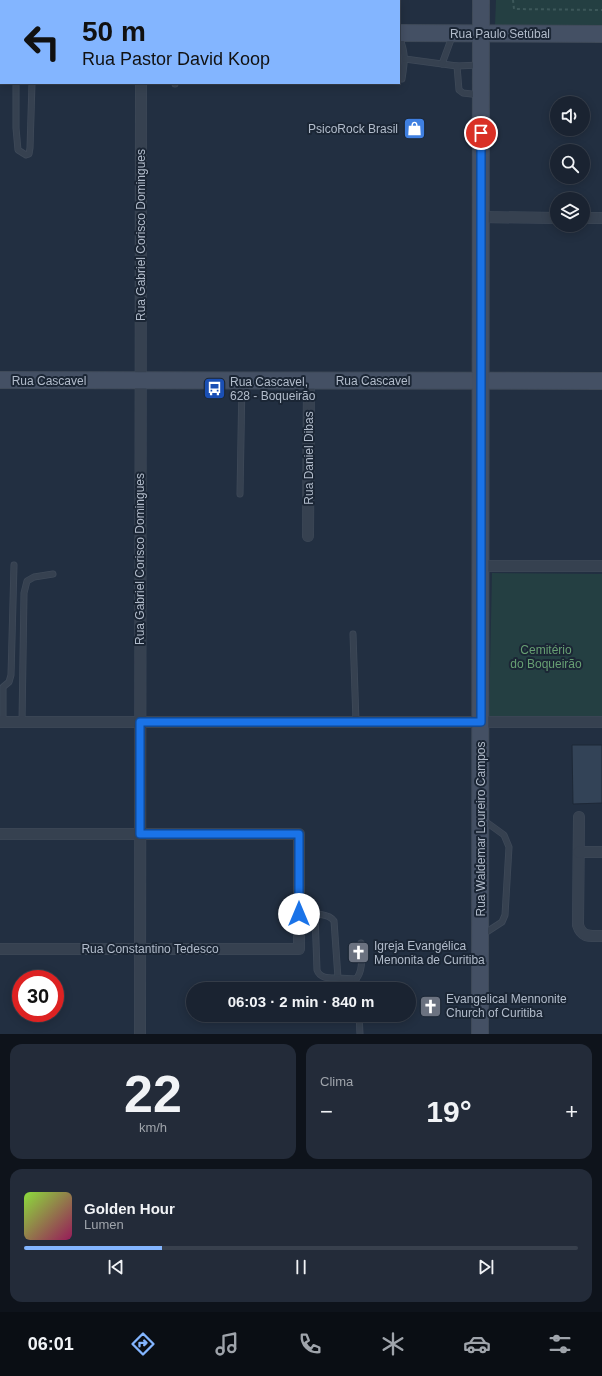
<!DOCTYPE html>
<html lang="pt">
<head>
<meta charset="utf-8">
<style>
  body { margin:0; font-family:Arial,sans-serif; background:#232b39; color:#f1f3f6; height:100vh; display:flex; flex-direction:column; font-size:15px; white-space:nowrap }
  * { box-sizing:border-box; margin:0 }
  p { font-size:13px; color:#9fa4ab }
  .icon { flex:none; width:22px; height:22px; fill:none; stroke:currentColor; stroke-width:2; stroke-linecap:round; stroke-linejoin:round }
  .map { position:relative; height:1034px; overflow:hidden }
  .drawer { display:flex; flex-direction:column; gap:10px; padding:10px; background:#0e131b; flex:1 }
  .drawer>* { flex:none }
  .guide { position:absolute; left:0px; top:0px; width:400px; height:84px; box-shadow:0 2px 10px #0003,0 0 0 1px #38404d; background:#83b5ff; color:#111; overflow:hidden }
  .fabs { position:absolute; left:550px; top:96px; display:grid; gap:8px }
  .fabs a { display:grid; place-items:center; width:40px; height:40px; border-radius:50%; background:#1a2331; box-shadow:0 2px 10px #0003,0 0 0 1px #38404d; font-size:20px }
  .speed { position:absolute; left:12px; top:970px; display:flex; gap:8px; font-size:20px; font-weight:700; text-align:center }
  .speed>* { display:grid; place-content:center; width:52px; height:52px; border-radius:50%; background:#1a2331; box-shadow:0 2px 10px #0003,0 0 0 1px #38404d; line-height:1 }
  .speed .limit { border:6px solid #d22; background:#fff; color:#111 }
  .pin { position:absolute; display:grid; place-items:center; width:34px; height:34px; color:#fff; margin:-17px; border:2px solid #fff; border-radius:50%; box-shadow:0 1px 4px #0007 }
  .me { position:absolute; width:44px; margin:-22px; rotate:0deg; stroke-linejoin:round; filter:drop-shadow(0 0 3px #0008) }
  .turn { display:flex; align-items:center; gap:14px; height:84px; padding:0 16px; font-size:18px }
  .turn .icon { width:52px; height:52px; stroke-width:2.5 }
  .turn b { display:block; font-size:28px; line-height:34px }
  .big { font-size:30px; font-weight:700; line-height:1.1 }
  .drawer .card { flex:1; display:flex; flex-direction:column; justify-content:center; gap:6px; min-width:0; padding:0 14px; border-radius:12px; background:#232b39 }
  .drawer .dial { align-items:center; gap:0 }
  .dial b { font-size:52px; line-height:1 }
  .song { display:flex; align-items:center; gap:12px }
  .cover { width:48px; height:48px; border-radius:6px; background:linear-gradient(135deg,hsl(90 70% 55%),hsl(330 70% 35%)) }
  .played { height:4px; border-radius:2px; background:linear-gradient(90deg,#83b5ff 25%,#38404d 25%) }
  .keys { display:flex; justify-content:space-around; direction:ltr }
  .heat { display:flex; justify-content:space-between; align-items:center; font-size:22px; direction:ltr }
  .drawer .tiles { flex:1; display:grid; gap:10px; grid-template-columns:1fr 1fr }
  .card:last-child { grid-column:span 2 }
  .trip { position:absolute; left:186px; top:982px; width:230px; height:40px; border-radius:20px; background:#1a2331; box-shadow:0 2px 10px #0003,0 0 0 1px #38404d; font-weight:700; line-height:40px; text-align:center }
  .tab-bar { display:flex; height:64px; justify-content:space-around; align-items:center; background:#0a0e14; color:#9fa4ab }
  .tab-bar .icon { width:28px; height:28px }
  .tab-bar .selected { color:#83b5ff }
  .tab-bar b { font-size:18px; color:#f1f3f6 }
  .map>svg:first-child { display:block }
  .green { fill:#243f42 }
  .building { fill:#334357; stroke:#1d2837 }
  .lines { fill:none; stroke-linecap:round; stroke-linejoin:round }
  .lane-casing { stroke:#3f4a59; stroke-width:7 }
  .street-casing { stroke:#3f4a59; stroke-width:12 }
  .secondary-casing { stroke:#3f4a59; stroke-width:18 }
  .path { stroke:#3d585a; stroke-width:2; stroke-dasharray:3 3; stroke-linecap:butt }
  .lane { stroke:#364150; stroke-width:5.5 }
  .street { stroke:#364150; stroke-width:11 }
  .secondary { stroke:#445064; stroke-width:16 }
  .route-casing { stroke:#114b97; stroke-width:10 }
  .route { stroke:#1a73e8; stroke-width:7 }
  .labels { text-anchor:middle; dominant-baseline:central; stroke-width:4; stroke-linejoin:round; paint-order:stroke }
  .street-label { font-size:12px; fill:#b2bccb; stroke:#1b2635 }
  .poi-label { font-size:12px; fill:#b2bccb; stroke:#1b2635; text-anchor:start }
  .park-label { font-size:12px; fill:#679f73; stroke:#1b2635 }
</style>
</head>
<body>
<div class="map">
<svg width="602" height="1034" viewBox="0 0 602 1034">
  <rect width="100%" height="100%" fill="#222f41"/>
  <!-- green -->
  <g class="green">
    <path d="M0,0H322V1H1L0,25Z"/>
    <path d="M496,0H602V25H495Z"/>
    <path d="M492,573L602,574V718L489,717Z"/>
  </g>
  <!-- building -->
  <path class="building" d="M572,745H602V803L573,804Z"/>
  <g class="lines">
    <defs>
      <g id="lane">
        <path d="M399,36C406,54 405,60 402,79"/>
        <path d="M405,59L457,66L480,65"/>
        <path d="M442,64L453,34"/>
        <path d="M457,66L459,90L463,93L480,95"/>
        <path d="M16,83V128L18,150L26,155L29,154L30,148L32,83"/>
        <path d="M175,84V83"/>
        <path d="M240,494L242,381"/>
        <path d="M353,634L356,722"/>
        <path d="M3,722V687L9,682L11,675L14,565"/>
        <path d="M22,722L24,593L27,581L34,577L53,574"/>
        <path d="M482,819L504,835L509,847L505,915L502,922L482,935"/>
        <path d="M299,914C309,914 328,912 334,921L338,978L356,979C364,970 361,955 361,943"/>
        <path d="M315,914L317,970C320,979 330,978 338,978"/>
        <path d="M356,979V989"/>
        <path d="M359,1015L360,1034"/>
      </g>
      <g id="street">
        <path d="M331,0V1"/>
        <path d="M481,217L557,218"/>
        <path d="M583,218H602"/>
        <path d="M308,536L309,381"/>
        <path d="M481,566H602"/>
        <path d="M0,722H602"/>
        <path d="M579,817L578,925C582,938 590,936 602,936"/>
        <path d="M0,834H299V949H0"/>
        <path d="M579,852H602"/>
        <path d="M140,1034L141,83"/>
      </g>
      <g id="secondary">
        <path d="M0,32H1"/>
        <path d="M399,33L602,34"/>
        <path d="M0,380L602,381"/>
        <path d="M480,1034L481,0"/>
      </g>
    </defs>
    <!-- lane casing -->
    <use href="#lane" class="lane-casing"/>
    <!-- street casing -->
    <use href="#street" class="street-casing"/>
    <!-- secondary casing -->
    <use href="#secondary" class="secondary-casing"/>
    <!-- path -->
    <g class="path">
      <path d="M11,0L12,1"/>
      <path d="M209,0L211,1"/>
      <path d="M231,0V1"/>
      <path d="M319,0V1"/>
      <path d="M513,0L514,9L602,10"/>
      <path d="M56,1V0"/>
      <path d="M141,1V0"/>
      <path d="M180,1V0"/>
      <path d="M250,1L252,0"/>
    </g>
    <!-- lane -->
    <use href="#lane" class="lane"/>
    <!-- street -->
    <use href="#street" class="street"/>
    <!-- secondary -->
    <use href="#secondary" class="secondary"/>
  </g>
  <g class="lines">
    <defs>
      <path id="route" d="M299,914V834H140V722H481V133"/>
    </defs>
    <!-- route casing -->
    <use href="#route" class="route-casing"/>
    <!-- route -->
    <use href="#route" class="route"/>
  </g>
  <!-- icons -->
  <defs>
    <symbol id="shop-square" viewBox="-11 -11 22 22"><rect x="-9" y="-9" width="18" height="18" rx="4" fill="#3f7fe0" stroke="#1b2635"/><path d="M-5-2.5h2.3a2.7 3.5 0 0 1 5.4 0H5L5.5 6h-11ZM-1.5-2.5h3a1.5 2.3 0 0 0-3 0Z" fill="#fff"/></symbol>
    <symbol id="bus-square" viewBox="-11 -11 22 22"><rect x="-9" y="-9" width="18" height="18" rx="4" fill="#1a4fb4" stroke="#1b2635"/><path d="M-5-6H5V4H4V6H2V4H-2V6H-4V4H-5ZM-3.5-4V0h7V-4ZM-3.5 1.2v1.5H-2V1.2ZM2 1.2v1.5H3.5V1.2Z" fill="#fff"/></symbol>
    <symbol id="church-square" viewBox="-11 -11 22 22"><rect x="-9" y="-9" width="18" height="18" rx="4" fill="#6b7280" stroke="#1b2635"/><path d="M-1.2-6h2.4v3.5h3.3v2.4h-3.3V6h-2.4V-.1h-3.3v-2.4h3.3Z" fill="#fff"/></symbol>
  </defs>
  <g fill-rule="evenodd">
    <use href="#shop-square" x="402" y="116" width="25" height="25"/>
    <use href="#bus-square" x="202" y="376" width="25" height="25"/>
    <use href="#church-square" x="346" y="940" width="25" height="25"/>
    <use href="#church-square" x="418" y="994" width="25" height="25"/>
  </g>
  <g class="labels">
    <!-- street labels -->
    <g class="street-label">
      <text x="500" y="34">Rua Paulo Setúbal</text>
      <text transform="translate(141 235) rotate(-90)">Rua Gabriel Corisco Domingues</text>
      <text x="49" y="381">Rua Cascavel</text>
      <text x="373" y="381">Rua Cascavel</text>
      <text transform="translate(309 458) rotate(-90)">Rua Daniel Dibas</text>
      <text transform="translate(140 559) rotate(-90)">Rua Gabriel Corisco Domingues</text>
      <text transform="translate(481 829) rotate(-90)">Rua Waldemar Loureiro Campos</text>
      <text x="150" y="949">Rua Constantino Tedesco</text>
    </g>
    <!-- poi labels -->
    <g class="poi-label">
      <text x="398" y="129" text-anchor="end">PsicoRock Brasil</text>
      <text x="230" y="382">Rua Cascavel,<tspan x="230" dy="14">628 - Boqueirão</tspan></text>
      <text x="374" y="946">Igreja Evangélica<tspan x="374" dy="14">Menonita de Curitiba</tspan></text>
      <text x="446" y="999">Evangelical Mennonite<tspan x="446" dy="14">Church of Curitiba</tspan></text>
    </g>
    <!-- park labels -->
    <g class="park-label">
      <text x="546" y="650">Cemitério<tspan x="546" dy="14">do Boqueirão</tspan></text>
    </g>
  </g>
</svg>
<div class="fabs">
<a><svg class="icon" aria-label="sound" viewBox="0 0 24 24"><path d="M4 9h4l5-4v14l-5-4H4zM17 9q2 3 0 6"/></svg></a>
<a><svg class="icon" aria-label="search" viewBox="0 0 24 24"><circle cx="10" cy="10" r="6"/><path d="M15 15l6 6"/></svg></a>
<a><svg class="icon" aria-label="layers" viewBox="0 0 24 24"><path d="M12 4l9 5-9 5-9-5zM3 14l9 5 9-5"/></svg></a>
</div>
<div class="speed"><div class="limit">30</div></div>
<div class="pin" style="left:481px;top:133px;background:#d93025"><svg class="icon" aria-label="arrive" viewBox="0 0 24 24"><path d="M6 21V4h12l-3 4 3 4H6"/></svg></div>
<svg class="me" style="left:299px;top:914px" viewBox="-20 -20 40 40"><circle r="19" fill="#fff"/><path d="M0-13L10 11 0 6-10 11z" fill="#1a73e8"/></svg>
<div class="trip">06:03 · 2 min · 840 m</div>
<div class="guide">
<div class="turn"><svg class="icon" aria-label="left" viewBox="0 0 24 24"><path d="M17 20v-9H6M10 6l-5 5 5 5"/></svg><div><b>50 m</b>Rua Pastor David Koop</div></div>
</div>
</div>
<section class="drawer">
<div class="tiles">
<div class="card dial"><b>22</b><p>km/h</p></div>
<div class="card"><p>Clima</p>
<div class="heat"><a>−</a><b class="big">19°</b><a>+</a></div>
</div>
<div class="card">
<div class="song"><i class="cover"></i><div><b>Golden Hour</b><p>Lumen</p></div></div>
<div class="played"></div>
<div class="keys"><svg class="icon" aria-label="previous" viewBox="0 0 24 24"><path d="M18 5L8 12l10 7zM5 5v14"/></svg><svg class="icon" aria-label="pause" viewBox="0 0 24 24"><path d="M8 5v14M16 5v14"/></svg><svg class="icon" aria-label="next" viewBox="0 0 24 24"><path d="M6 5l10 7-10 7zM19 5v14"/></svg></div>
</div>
</div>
</section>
<nav class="tab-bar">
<b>06:01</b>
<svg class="icon selected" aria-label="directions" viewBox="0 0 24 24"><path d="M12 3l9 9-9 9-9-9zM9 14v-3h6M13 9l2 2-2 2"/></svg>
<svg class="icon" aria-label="music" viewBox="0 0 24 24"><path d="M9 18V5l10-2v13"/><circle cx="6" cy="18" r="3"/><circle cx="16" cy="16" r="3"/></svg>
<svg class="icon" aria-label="phone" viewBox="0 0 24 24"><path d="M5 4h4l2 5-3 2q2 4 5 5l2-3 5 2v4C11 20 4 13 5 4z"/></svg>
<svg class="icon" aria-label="climate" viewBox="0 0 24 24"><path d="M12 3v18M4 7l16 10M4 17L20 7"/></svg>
<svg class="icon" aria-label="car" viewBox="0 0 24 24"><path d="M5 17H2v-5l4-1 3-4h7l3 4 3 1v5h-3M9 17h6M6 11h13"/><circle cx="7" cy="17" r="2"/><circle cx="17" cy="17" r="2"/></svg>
<svg class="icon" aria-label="filters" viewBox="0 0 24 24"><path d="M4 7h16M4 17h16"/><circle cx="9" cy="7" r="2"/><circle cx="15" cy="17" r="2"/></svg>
</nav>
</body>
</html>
